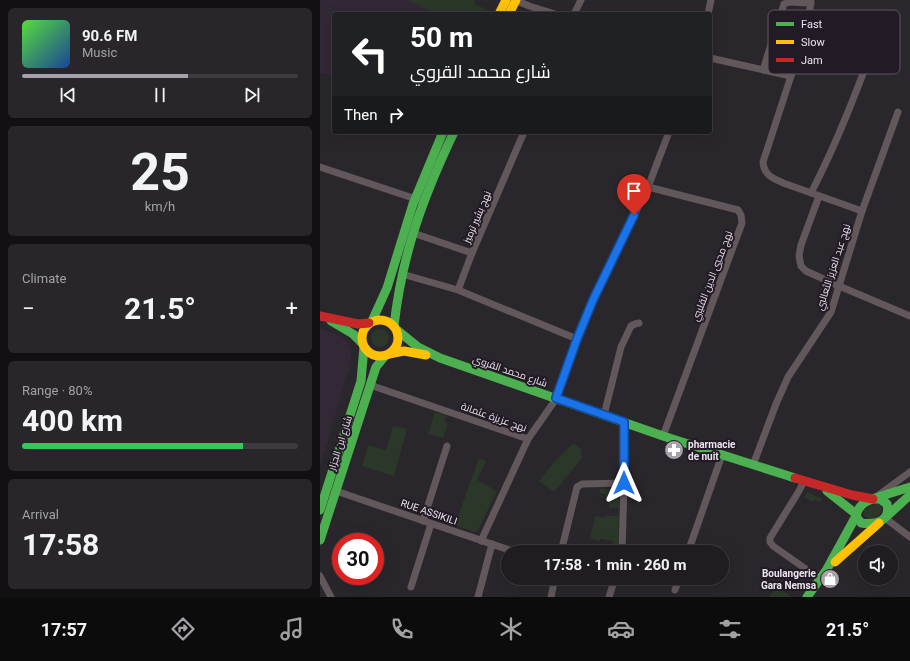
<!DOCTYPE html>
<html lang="en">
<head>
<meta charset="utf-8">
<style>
  body { margin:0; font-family:Roboto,Cairo,sans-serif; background:#28262a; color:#f1f3f6; height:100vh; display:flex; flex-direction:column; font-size:15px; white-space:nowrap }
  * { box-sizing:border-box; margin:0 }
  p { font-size:13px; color:#a2a2a5 }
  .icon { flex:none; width:22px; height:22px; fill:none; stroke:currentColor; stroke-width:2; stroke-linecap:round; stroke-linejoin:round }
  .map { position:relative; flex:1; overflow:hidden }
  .sheet { display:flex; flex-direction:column; gap:8px; padding:8px; background:#121012; width:320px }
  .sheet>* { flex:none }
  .hud { position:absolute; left:12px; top:12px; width:380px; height:122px; border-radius:4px; box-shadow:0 4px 16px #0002,0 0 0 1px #3d3b3f; background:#202124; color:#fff; overflow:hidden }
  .tools { position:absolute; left:538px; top:545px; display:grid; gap:8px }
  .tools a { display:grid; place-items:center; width:40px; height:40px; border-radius:50%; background:#201d21; box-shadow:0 4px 16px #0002,0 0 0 1px #3d3b3f; font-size:20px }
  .speed { position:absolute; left:12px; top:533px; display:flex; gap:8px; font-size:20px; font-weight:700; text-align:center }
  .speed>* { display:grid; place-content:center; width:52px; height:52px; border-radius:50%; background:#201d21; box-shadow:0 4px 16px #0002,0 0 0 1px #3d3b3f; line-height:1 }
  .speed .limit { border:6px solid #d22; background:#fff; color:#111 }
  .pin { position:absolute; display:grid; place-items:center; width:34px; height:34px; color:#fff; margin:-41px -17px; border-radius:50% 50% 50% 0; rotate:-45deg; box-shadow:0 0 4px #0007 }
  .pin .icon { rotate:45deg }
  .me { position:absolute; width:44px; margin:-22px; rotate:0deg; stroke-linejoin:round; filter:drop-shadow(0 0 3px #0008) }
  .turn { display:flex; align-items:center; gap:14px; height:84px; padding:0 12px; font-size:18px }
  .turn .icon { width:52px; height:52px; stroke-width:2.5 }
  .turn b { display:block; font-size:28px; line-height:34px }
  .then { display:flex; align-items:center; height:38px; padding:0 12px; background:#0003; gap:8px; font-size:15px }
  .big { font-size:30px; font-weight:700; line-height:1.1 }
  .sheet .tile { flex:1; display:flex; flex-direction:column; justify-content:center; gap:6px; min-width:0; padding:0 14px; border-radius:6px; background:#28262a }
  .sheet .dial { align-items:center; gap:0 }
  .dial b { font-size:52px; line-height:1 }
  .song { display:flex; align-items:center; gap:12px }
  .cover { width:48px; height:48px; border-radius:6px; background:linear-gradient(135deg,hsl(110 70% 55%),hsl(220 70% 35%)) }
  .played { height:4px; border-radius:2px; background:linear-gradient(90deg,#a7a2a9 60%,#3d3b3f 60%) }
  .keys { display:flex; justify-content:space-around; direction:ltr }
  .heat { display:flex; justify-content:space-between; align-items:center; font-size:22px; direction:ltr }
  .charge { height:6px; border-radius:3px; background:linear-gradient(90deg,#34c759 80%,#3d3b3f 0) }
  .trip { position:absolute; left:181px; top:545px; width:228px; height:40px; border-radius:20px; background:#201d21; box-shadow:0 4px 16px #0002,0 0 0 1px #3d3b3f; font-weight:700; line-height:40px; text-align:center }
  .dock { display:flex; height:64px; justify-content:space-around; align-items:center; background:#0d0c0d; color:#a2a2a5 }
  .dock .icon { width:28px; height:28px }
  .dock .on { color:#a7a2a9 }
  .dock b { font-size:18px; color:#f1f3f6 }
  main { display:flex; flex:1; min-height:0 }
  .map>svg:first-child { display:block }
  .built { fill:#322836 }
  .green { fill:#2b3729 }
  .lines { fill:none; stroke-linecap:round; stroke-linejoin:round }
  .street { stroke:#62585b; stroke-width:7 }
  .fast { stroke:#4caf50; stroke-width:9 }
  .slow { stroke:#ffc107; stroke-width:9 }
  .jam { stroke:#c62828; stroke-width:9 }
  .route-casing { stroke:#114b97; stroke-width:10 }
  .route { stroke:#1a73e8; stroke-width:7 }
  .labels { text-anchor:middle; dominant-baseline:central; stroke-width:4; stroke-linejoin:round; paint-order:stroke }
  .street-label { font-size:10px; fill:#ebe5ed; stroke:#221a25 }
  .poi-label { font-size:10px; font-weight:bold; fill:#ebe5ed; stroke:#221a25; text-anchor:start }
  .key { fill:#221a25; stroke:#5e5761; stroke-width:1 }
  .key-label { font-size:11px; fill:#ebe5ed }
</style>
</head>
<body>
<main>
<section class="sheet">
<div class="tile">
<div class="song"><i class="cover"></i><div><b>90.6 FM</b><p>Music</p></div></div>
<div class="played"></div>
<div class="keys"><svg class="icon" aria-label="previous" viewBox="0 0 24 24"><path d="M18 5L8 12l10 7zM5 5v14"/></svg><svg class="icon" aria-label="pause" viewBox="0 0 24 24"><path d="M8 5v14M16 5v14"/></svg><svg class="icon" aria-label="next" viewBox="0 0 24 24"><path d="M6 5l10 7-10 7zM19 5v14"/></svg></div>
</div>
<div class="tile dial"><b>25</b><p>km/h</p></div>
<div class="tile"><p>Climate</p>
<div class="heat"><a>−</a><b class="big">21.5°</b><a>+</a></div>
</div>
<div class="tile"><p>Range · 80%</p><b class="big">400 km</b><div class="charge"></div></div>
<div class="tile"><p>Arrival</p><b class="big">17:58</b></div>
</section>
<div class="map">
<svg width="590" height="597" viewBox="0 0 590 597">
  <rect width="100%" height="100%" fill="#2a272c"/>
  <!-- built -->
  <g class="built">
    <path d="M0,0H87L117,14H14V76L0,73Z"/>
    <path d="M0,328L23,337L28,344L31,354L30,366L0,466Z"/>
  </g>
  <!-- green -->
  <g class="green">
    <path d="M87,0H155L154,4L172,12L171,14H117Z"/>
    <circle cx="60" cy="338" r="9"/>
    <path d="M115,412L126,415L124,422L128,424L123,438L108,434Z"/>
    <path d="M73,426L87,429L74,476L42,466L48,445L66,450Z"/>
    <path d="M253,443L261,449L262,458L234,492L219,481L235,461Z"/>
    <path d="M159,458L166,461L157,480L177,491L158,530L154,532L135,525Z"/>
    <path d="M280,489H299V508H289V498H286L284,494L280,493Z"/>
    <path d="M487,492L502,499L500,502L495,500L493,502L484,497Z"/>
    <path d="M556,504L560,505C565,515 555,518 548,519L543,514L544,510L551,505Z"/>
    <path d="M275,516L285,518V516H299L298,552H291L293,541L280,539V541L270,539Z"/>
    <path d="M456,586L472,597H449Z"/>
  </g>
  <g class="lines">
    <!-- street -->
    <g class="street">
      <path d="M195,0L209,6L235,14"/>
      <path d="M254,14L261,0"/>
      <path d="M388,14L391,0"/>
      <path d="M482,40L523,51"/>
      <path d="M390,58L471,76L443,162C444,176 454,179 466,184L542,211"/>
      <path d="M443,70L464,4L469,2L491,3"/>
      <path d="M471,76L489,17L491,0"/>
      <path d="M0,167L99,200"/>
      <path d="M328,187L418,210L421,215L422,223L343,436"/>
      <path d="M491,193C517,143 537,90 557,37"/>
      <path d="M499,196L481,245L479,256L481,266L486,271L519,286L590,316"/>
      <path d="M93,233L152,253L204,132"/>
      <path d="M82,274L138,290L257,339"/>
      <path d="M138,290L152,253"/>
      <path d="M50,385L208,439L161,541"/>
      <path d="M284,415L301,347L311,326L315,324L319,323"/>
      <path d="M208,439L236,399L257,339L288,269L328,187L349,132"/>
      <path d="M433,465L456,404L468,377L511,312L542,211L578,112"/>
      <path d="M484,481L479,491L450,538V542L453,546L500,579"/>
      <path d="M16,491L195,552"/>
      <path d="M560,494L590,472"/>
      <path d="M565,518L590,537"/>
      <path d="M103,521L127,446"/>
      <path d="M241,552L257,487L262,484L304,483"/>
      <path d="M302,552L304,483L305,422"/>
      <path d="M368,552L402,455"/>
      <path d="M0,576L11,597"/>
      <path d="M91,587L111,524"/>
      <path d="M355,590L359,578"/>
      <path d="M158,597L172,544"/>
      <path d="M231,597L235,578"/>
      <path d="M289,597L295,578"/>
    </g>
    <!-- fast -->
    <g class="fast">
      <path d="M11,321L33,334L42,343"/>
      <path d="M52,321L67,288L93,204L123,132"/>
      <path d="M74,326C82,254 103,197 134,132"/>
      <path d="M77,330L98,347L120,358L343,436L475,478"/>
      <path d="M507,491L536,514"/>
      <path d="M555,498L590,487"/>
      <path d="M553,499H560L567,504C571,522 555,525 541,523L536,516C538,506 544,502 553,499Z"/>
      <path d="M0,510L41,381L44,347"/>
      <path d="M567,516L590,495"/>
      <path d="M0,540L56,367L65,356"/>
      <path d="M487,597L507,569L536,516"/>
    </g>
    <!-- slow -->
    <g class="slow">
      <path d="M179,14L186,0"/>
      <path d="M189,14L196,0"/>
      <circle cx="60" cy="338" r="18"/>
      <path d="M69,354L84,351L106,355"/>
      <path d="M515,562L559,523"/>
    </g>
    <!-- jam -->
    <g class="jam">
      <path d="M0,316L38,324L49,323"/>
      <path d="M475,478L532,495L553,499"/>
    </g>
  </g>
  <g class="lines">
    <defs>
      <path id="route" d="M304,483V422L236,398L257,339L273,300L314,215"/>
    </defs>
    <!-- route casing -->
    <use href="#route" class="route-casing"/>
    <!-- route -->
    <use href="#route" class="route"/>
  </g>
  <!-- icons -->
  <defs>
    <symbol id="pharmacy-disc" viewBox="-11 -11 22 22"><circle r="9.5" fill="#a7a2a9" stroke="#221a25"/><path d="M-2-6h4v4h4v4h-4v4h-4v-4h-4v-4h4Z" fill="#fff"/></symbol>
    <symbol id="shop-disc" viewBox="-11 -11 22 22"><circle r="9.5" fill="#a7a2a9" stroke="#221a25"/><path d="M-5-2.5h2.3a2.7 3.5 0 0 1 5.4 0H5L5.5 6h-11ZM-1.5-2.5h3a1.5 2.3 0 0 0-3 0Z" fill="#fff"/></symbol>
  </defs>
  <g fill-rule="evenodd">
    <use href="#pharmacy-disc" x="343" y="439" width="22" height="22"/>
    <use href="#shop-disc" x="499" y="568" width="22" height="22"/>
  </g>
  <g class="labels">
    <!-- street labels -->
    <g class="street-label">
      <text transform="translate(157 217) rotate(-67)">نهج بشير ترميز</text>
      <text transform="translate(513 267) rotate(-72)">نهج عبد العزيز الثعالبي</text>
      <text transform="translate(392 276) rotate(-69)">نهج محيي الدين القليبي</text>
      <text transform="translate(190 371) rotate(19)">شارع محمد القروي</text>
      <text transform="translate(174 417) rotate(19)">نهج عزيزة عثمانة</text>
      <text transform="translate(20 443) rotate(-72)">شارع ابن الجزار</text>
      <text transform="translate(109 512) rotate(19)">RUE ASSIKILI</text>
    </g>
    <!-- poi labels -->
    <g class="poi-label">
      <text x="368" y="444">pharmacie<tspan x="368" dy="12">de nuit</tspan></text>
      <text x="496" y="573" text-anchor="end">Boulangerie<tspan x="496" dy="12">Gara Nemsa</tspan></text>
    </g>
  </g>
  <!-- legend -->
  <rect x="448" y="10" width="132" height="64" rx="6" class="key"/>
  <rect x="456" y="22" width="18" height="4" fill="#4caf50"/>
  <rect x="456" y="40" width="18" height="4" fill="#ffc107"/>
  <rect x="456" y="58" width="18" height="4" fill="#c62828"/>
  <g class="key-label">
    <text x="481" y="28">Fast</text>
    <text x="481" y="46">Slow</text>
    <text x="481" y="64">Jam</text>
  </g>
</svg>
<div class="tools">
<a><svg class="icon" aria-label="sound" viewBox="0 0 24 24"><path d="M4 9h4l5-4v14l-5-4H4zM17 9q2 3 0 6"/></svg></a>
</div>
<div class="speed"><div class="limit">30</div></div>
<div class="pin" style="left:314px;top:215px;background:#d93025"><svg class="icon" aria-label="arrive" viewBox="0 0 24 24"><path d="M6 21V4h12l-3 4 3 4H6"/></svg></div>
<svg class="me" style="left:304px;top:483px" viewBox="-20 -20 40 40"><path d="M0-17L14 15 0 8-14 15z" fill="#1a73e8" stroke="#fff" stroke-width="4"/></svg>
<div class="trip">17:58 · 1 min · 260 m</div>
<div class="hud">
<div class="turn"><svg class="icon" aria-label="left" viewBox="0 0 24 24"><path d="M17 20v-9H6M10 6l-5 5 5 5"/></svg><div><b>50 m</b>شارع محمد القروي</div></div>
<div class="then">Then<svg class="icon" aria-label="right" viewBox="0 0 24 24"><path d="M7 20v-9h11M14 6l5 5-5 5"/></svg></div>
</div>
</div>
</main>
<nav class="dock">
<b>17:57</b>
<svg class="icon on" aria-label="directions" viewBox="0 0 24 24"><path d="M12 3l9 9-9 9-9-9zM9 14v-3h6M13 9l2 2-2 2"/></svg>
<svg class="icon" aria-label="music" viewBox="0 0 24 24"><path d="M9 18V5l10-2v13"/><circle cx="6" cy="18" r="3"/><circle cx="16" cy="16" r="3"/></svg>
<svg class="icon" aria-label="phone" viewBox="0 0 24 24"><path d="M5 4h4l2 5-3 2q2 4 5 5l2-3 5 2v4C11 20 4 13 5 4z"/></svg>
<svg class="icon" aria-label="climate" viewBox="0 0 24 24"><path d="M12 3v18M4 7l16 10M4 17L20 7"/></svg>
<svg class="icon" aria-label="car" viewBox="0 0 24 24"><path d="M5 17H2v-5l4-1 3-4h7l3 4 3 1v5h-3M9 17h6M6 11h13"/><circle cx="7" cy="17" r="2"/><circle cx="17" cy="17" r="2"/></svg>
<svg class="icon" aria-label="filters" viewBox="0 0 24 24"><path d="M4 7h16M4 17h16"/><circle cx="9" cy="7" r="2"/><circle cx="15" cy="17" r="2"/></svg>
<b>21.5°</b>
</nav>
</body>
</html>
